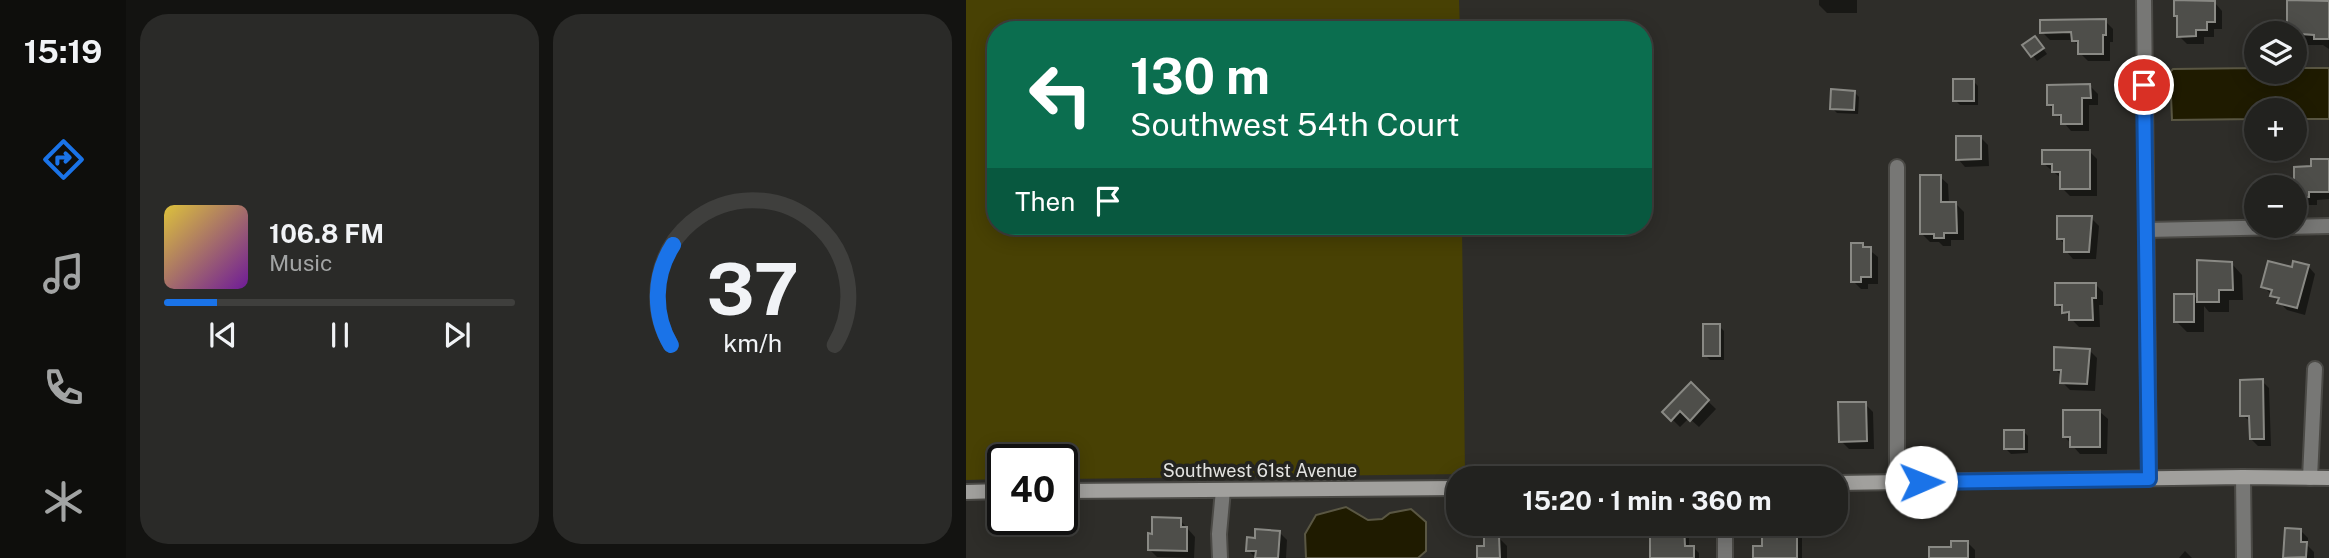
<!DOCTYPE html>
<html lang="en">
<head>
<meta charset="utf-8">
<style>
  body { margin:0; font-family:"Public Sans",sans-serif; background:#2a2a28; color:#f1f3f6; height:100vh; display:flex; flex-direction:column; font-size:26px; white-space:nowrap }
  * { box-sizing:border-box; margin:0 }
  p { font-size:23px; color:#a2a4a4 }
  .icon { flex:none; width:38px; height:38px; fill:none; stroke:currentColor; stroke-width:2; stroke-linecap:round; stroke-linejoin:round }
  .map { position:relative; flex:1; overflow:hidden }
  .side { display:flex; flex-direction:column; gap:14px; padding:14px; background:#131311; width:840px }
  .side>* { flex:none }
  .hud { position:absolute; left:21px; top:21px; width:665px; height:214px; border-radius:28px; box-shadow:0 4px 18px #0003,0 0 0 2px #3f3f3d; background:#0b6e4f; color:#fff; overflow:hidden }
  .buttons { position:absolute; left:1278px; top:21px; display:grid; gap:14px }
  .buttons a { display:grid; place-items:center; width:63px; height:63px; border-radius:50%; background:#22221f; box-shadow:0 4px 18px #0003,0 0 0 2px #3f3f3d; font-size:35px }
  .speed { position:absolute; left:21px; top:444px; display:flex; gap:14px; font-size:35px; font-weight:700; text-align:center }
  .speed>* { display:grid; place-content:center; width:91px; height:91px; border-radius:50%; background:#22221f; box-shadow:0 4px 18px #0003,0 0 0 2px #3f3f3d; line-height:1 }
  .speed .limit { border:4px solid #111; border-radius:10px; background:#fff; color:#111 }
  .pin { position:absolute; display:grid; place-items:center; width:60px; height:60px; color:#fff; margin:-30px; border:4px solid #fff; border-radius:50%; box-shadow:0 2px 7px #0007 }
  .me { position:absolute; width:77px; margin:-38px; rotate:89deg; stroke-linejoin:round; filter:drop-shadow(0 0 5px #0008) }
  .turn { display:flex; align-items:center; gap:24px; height:147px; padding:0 28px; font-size:32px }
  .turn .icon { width:91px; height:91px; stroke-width:2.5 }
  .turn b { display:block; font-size:49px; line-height:60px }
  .then { display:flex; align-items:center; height:66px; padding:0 28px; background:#0003; gap:14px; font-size:26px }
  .side .tile { flex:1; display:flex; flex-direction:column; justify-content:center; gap:10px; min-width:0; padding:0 24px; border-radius:28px; background:#2a2a28 }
  .side .dial { align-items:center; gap:0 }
  .dial svg { height:182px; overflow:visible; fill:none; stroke:#3f3f3d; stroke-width:7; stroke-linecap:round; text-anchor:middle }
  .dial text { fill:#f1f3f6; stroke:none }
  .song { display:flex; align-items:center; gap:21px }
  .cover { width:84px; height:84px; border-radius:10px; background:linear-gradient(135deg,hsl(50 70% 55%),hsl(280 70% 35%)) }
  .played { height:7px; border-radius:4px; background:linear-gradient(90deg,#1a73e8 15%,#3f3f3d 15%) }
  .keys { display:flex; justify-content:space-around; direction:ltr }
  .side .tiles { flex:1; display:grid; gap:14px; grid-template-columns:repeat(2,1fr) }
  .trip { position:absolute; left:480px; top:466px; width:402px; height:70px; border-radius:28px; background:#22221f; box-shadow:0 4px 18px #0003,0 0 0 2px #3f3f3d; font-weight:700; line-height:70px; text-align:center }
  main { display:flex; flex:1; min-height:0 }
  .dock { display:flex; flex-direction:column; width:126px; justify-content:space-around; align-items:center; background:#0e0e0c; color:#a2a4a4 }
  .dock .icon { width:49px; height:49px }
  .dock .on { color:#1a73e8 }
  .dock b { font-size:32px; color:#f1f3f6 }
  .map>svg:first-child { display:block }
  .green { fill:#484104 }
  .water { fill:#1f1b00; stroke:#5a5743; stroke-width:2 }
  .shadow { fill:#0007 }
  .building { fill:#4e4e4a; stroke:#898984; stroke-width:2 }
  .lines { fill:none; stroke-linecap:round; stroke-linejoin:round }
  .street-casing { stroke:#4b4a46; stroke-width:18 }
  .secondary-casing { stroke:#4b4a46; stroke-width:18 }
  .street { stroke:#777775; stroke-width:14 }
  .secondary { stroke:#a1a09d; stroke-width:14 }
  .route-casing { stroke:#114b97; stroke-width:18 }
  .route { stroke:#1a73e8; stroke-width:12 }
  .labels { text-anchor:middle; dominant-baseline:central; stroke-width:7; stroke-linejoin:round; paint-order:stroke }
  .street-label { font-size:18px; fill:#e3e3e0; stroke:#242420 }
</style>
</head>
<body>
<main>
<nav class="dock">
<b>15:19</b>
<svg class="icon on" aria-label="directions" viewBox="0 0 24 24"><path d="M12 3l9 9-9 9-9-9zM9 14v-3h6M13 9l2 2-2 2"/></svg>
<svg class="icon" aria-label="music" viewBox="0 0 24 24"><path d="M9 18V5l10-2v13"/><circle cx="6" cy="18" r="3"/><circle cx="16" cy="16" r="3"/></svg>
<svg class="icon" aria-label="phone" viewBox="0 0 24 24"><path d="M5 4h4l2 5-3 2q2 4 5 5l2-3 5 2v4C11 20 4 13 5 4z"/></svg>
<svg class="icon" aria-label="climate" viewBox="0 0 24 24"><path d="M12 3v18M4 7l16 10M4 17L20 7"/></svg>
</nav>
<section class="side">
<div class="tiles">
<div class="tile">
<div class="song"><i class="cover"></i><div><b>106.8 FM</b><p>Music</p></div></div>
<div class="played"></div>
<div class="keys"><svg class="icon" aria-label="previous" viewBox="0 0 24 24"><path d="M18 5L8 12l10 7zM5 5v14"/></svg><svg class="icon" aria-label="pause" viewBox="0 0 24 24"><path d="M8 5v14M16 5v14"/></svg><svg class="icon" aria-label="next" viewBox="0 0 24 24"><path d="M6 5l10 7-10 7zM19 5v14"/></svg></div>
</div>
<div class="tile dial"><svg viewBox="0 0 100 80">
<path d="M14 69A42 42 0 1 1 86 69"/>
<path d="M14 69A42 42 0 0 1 15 25" stroke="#1a73e8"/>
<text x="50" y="56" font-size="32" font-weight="700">37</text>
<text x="50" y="72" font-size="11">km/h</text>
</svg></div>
</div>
</section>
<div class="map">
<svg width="1363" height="558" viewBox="0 0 1363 558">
  <rect width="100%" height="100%" fill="#2e2d29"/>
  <!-- green -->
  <path class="green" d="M0,0H493L494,30H30V226H496L499,474L96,479V460H37V479L0,480Z"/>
  <!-- water -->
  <g class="water">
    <path d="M1290,68V72H1328V68H1363V119H1328V110H1290V119L1206,120L1204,72L1207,69Z"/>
    <path d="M380,507L402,520L416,519L424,513L445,509L460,522V551L452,558H340L339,534L350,515Z"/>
  </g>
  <!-- shadow -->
  <g class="shadow">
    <path d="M853,0H891V13H861L853,5Z"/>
    <path d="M1209,0L1249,3L1256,11V29H1248V37H1238V44H1221L1213,36Z"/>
    <path d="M1323,0H1360V3H1363V49L1357,45H1334L1328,40V33H1323Z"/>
    <path d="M1139,21L1147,29V42H1144V61H1122L1114,53V47L1107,40H1084L1076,32Z"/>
    <path d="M1073,43L1081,54L1071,61L1059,45Z"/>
    <path d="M1007,81L1012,86V105H994L989,100Z"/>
    <path d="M1124,86L1132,94V105H1123V131H1105L1083,105Z"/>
    <path d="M888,92L893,97L892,114L871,113L866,108Z"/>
    <path d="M1014,137L1022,145L1023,166L999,167L992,159Z"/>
    <path d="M1123,151L1131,159V196H1104L1096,188V179L1077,163Z"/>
    <path d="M1363,161V199L1351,200V205H1338L1330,197L1347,168Z"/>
    <path d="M974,177L982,184L983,204H990L998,212V240H985V246H977L973,242H964L956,234Z"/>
    <path d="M1125,218L1133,226L1130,259H1107L1100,251L1099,245L1093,238Z"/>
    <path d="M896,244L912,257V284H902V289H895L887,281Z"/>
    <path d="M1266,264L1276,275L1277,300H1263V312H1243L1238,306V332H1221L1210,321L1227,295L1233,301Z"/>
    <path d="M1342,266L1349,274L1339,315L1321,310L1297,286Z"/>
    <path d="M1129,284L1137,292V305H1133L1134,327H1113L1091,304Z"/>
    <path d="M753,326L758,331V360H744L739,355Z"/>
    <path d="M1123,350L1131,358L1129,391L1104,390L1096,382V376L1089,369Z"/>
    <path d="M1296,381L1303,388L1305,446H1292L1285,439V422L1276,415Z"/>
    <path d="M725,385L750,409L733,427L723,418L714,427L699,412Z"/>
    <path d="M899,404L907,412L908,449H883L875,441Z"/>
    <path d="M1134,412L1142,419L1141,454H1114L1098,436Z"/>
    <path d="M1057,431L1062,436V453L1045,454L1040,449Z"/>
    <path d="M214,520L229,537L228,558L191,557L183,549Z"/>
    <path d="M694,523H719L723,527V548H728L733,553V558H686Z"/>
    <path d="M798,523H825L827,529H831L836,534V558H788L798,548Z"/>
    <path d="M1320,530H1334L1342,538V546L1348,552V558H1319Z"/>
    <path d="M313,532L321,540L320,558H290L282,550L291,540Z"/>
    <path d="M533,538L541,546V558H512Z"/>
    <path d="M1001,542L1009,550V558H965Z"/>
    <path d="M1219,551L1226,558H1213Z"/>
  </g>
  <!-- building -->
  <g class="building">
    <path d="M1208,0L1249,1V22H1241V30H1230V36L1211,37V16H1208Z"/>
    <path d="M1321,0L1363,1V39H1348V35L1321,33Z"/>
    <path d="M1140,19V35H1137V54H1112V41H1106L1105,32L1074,33V20Z"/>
    <path d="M1069,36L1078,48L1065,57L1056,45Z"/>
    <rect x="987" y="79" width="21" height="22"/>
    <path d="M1124,84L1125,98H1116V124H1095V115H1087V105H1081V85Z"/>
    <path d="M865,89L889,91L888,110L864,109Z"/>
    <path d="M990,136H1015V159L990,160Z"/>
    <path d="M1076,150H1124V189H1094V172H1086V164H1076Z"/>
    <path d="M1345,159H1363V192H1343V197L1328,198V167L1345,166Z"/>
    <path d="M954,175H975V202H990L991,233H978V238H968V234H954Z"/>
    <path d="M1091,216H1126L1123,252H1098V239H1091Z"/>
    <path d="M885,243H897V247H905V277H895V282H885Z"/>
    <path d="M1231,260L1266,262L1267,290H1253V302H1231Z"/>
    <path d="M1302,261L1326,267L1327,261L1343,265L1331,308L1311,303L1313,298L1304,296L1306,290L1295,287Z"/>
    <path d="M1089,283H1130V298H1126L1127,320H1103V312L1096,313V305H1089Z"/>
    <rect x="1208" y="294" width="20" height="28"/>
    <rect x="737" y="324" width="17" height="32"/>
    <path d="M1088,347L1124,349L1121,384L1094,383L1095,370H1088Z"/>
    <path d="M1297,379L1298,439H1284L1283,416H1274V380Z"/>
    <path d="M725,382L743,400L724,421L714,411L705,421L696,412Z"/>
    <path d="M872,402H900L901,441L873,442Z"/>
    <path d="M1097,410H1134V447H1104V437H1097Z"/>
    <rect x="1038" y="430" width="20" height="19"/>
    <path d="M186,517L215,518V527H221V551L182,550V533L186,534Z"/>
    <path d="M692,523H718L719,546H728V558H684V528H692Z"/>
    <path d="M796,523H823V527H831V558H787V546H796Z"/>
    <path d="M1319,528L1335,529V542H1341L1340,557L1317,558Z"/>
    <path d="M289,529L314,531L312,558H289L290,551H280L281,537L289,538Z"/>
    <path d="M518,536H533L534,558H511V546H518Z"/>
    <path d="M985,541H1002V558H963V547H985Z"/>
  </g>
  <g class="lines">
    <defs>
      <g id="street">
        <path d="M1178,0L1183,479"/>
        <path d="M1180,230L1363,226"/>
        <path d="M1277,477L1278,558"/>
        <path d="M1344,478L1349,369"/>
        <path d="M931,482V167"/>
        <path d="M759,523V558"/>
        <path d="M254,558L253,534L257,490"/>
      </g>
      <g id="secondary">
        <path d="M870,483L1277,477L1363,478"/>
        <path d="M96,491L492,488"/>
        <path d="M0,492L37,491"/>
      </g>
    </defs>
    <!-- street casing -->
    <use href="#street" class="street-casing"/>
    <!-- secondary casing -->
    <use href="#secondary" class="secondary-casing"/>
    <!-- street -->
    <use href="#street" class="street"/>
    <!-- secondary -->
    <use href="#secondary" class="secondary"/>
  </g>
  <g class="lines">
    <defs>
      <path id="route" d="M955,482L1183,479L1178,85"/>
    </defs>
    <!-- route casing -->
    <use href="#route" class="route-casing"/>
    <!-- route -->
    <use href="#route" class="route"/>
  </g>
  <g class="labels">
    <!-- street labels -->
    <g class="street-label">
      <text x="294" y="470">Southwest 61st Avenue</text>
    </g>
  </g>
</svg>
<div class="buttons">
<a><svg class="icon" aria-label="layers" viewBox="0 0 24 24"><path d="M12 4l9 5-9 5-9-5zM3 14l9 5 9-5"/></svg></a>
<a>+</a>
<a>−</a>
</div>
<div class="speed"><div class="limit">40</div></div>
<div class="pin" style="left:1178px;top:85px;background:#d93025"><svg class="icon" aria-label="arrive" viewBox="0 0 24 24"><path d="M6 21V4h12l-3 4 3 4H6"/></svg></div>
<svg class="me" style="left:955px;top:482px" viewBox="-20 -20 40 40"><circle r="19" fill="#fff"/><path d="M0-13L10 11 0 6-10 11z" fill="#1a73e8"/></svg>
<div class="trip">15:20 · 1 min · 360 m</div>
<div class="hud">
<div class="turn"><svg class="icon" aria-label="left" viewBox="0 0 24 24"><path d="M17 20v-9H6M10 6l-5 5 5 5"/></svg><div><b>130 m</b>Southwest 54th Court</div></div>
<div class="then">Then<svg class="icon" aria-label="arrive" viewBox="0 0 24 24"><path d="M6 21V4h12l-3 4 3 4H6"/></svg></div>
</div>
</div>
</main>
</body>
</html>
